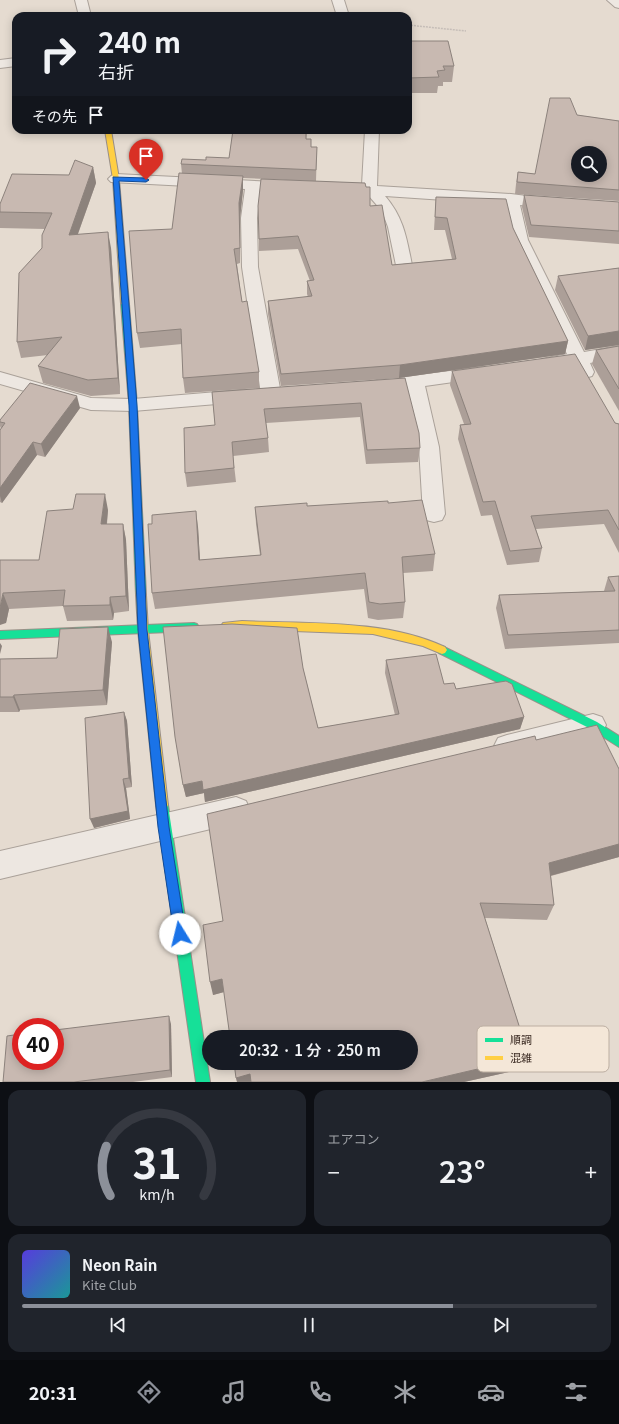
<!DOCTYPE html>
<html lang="ja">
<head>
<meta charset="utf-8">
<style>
  body { margin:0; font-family:Georgia,"Noto Sans JP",serif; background:#20242c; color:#f1f3f6; height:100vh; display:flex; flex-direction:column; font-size:15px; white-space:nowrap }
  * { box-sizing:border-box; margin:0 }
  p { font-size:13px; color:#9ea1a6 }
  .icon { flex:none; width:22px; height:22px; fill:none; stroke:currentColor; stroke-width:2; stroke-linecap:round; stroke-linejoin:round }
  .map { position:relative; height:1082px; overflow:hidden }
  .drawer { display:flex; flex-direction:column; gap:8px; padding:8px; background:#0d0f14; flex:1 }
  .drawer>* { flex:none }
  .guide { position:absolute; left:12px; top:12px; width:400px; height:122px; border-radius:12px; box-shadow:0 2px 10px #0003; background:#171b24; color:#f1f3f6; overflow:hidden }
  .tools { position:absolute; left:571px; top:146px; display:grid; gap:8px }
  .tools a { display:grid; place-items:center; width:36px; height:36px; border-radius:50%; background:#171b24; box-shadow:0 2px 10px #0003; font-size:20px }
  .speed { position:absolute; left:12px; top:1018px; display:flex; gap:8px; font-size:20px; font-weight:700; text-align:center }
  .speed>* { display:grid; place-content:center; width:52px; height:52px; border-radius:50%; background:#171b24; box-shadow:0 2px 10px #0003; line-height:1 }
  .speed .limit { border:6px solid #d22; background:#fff; color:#111 }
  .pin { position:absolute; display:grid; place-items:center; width:34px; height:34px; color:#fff; margin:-41px -17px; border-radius:50% 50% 50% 0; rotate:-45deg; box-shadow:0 0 4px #0007 }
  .pin .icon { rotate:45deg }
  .me { position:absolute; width:44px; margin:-22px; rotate:351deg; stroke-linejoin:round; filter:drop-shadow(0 0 3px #0008) }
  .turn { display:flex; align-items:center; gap:14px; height:84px; padding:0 20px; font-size:18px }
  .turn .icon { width:52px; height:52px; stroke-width:2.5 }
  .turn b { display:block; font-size:28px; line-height:34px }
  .then { display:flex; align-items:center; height:38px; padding:0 20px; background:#0003; gap:8px; font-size:15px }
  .big { font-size:30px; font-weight:600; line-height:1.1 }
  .drawer .widget { flex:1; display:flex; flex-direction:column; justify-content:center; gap:6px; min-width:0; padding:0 14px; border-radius:12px; background:#20242c }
  .drawer .dial { align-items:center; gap:0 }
  .dial svg { height:104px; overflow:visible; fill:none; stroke:#363941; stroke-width:7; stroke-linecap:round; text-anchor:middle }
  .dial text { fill:#f1f3f6; stroke:none }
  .song { display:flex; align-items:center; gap:12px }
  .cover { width:48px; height:48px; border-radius:6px; background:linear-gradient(135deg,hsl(250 70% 55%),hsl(180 70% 35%)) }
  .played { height:4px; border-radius:2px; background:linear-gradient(90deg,#8c9099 75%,#363941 75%) }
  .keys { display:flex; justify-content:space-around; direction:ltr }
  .heat { display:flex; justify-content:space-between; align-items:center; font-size:22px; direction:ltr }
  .drawer .tiles { flex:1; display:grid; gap:8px; grid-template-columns:1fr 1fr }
  .widget:last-child { grid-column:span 2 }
  .trip { position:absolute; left:202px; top:1030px; width:216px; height:40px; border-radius:20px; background:#171b24; box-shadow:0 2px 10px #0003; font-weight:600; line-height:40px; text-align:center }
  .tab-bar { display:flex; height:64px; justify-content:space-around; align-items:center; background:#090b0e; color:#9ea1a6 }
  .tab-bar .icon { width:28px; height:28px }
  .tab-bar .current { color:#8c9099 }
  .tab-bar b { font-size:18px; color:#f1f3f6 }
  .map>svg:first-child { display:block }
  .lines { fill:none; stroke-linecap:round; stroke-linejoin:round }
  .street-casing { stroke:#aaa199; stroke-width:2 }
  .fast-casing { stroke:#9a9088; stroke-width:2 }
  .slow-casing { stroke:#9a9088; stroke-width:2 }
  .path { stroke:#c6beb8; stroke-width:1.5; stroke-dasharray:2 1; stroke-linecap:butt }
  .street { fill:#ede7e1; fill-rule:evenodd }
  .fast { fill:#16e098; fill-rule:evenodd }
  .slow { fill:#ffcf43; fill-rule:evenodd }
  .wall { fill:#ac9f98 }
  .shaded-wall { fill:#8c827c }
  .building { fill:#c8b9b1; stroke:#8c827c; fill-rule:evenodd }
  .route { fill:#1a73e8; stroke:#114b97 }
  .key { fill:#f4e7d8; stroke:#bcaea1; stroke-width:1 }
  .key-label { font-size:11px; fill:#392921 }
</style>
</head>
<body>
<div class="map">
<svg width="619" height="1082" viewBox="0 0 619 1082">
  <rect width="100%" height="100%" fill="#e5dbd0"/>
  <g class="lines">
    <defs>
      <g id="street">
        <path d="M75,0H87L91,16H79Z"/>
        <path d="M332,0H344L349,16H337Z"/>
        <path d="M607,0H619V8L615,7Z"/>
        <path d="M16,58V66L0,68V60Z"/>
        <path d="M365,130H379L377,186L511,194L558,200L560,203L558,206L552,208L520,205L528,240L584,352L619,346V358L590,363L594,372L592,376L585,378L578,376L572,365L549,369L542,367L540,363L542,359L567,354L512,240L504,204L385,196C405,219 407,241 413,270L411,274L405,275L399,274L397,270L388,227L382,211L368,195L336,191L333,188L336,185L341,183L362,185Z"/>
        <path d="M116,174L296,183L299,186L296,189L291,191L260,189L257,218L258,267L281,394L278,398L271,400L264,398L261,394L242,267L241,218L245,189L111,182L108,179L111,176Z"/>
        <path d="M482,367L489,369L491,373L489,377L425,386L439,447L445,514L442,520L434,522L426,520L423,514L419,447L407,389L377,392L370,390L367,386L370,382L377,380Z"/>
        <path d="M0,372L91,398L133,399L241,390L248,391L251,396L248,401L241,402L133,411L91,410L0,384Z"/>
        <path d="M593,714L602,717L606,725L602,733L593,736L507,757L498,754L494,746L498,738L507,735Z"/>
        <path d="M236,797L246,801L250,810L246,819L236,823L0,879V851Z"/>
      </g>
      <g id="fast">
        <path d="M122,302H125L129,304L137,405L146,595L144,598H138L136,595L129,405L121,304Z"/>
        <path d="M194,623L197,624L199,627L197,630L194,631L0,639V631Z"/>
        <path d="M442,646L597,722L619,736V747L589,728L439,653L437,650L439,647Z"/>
        <path d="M162,800L166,801L168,805L210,1082H196L156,805L158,801Z"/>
      </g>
      <g id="slow">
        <path d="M105,130H111L119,179L129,304L125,306L121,304L113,179Z"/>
        <path d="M141,591L144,592L146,595L148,630L168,805L166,809L162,810L158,809L156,805L138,630L136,595L138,592Z"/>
        <path d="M242,621C308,624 385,619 445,647L447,650L445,653L442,654L423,646L373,634L242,629H223L221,626L223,623Z"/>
      </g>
    </defs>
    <!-- street casing -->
    <use href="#street" class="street-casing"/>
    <!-- fast casing -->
    <use href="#fast" class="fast-casing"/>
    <!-- slow casing -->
    <use href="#slow" class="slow-casing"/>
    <!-- path -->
    <path class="path" d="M408,25L466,31"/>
    <!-- street -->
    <use href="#street" class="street"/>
    <!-- fast -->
    <use href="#fast" class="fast"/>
    <!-- slow -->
    <use href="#slow" class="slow"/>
  </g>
  <!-- wall -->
  <g class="wall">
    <path d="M408,41L454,66L452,82H443V86H438L437,93H408Z"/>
    <path d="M577,115L619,121V201L515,194L516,184L518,172L535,174Z"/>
    <path d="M233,130H307L306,139L311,147H317L316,181L366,187L370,206L392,265L452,259L445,230H434L436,197L513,228L568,341L565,354L399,378L281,386L268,314V301L308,297L307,294V281H310L298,249L259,251V239L307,181L243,178V190L240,218V263L237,264L242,302L259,372V388L185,393L183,378L182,344L140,348L137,333L172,229L182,174L181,164L206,160L229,158Z"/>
    <path d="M93,167L96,183L78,234L111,248L120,394L91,396L43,383L38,366L48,355L21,358L17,342L42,248L45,229L0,228V204L69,175Z"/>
    <path d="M524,195L619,202V244L529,237L522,207Z"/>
    <path d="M619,268V345L585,350L555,290L558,276Z"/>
    <path d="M619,346V411L592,364L596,350Z"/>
    <path d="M452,371L619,424V553L604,524L536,529L542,548L539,562L507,565L492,515L481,516L458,439L460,425L464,424L450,385Z"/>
    <path d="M405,378L420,448L418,462L366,464L360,417L266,423L268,438L269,452L233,456L236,482L187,487L185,473L215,425L212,392Z"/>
    <path d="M80,408L45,457L37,455L2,503L0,502V430L1,429L0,426V420Z"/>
    <path d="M388,503L435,554L433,571L403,573L405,602L403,618L378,620L368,618L364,589L155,609L152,593L198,527L200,560L260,555L256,524L255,507L307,506Z"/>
    <path d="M108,510L107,524H123L126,540L129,611L114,613L113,620L67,621L63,606L9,609L6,623L0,560H39Z"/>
    <path d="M619,576V643L505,649L496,608L499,595L604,591L608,577Z"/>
    <path d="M112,642L107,705L20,710L19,712H0V659L57,658Z"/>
    <path d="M386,660L456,689L524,717L520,729L205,802L204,793L186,797L183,785L303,668L318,728L395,715L385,673Z"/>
    <path d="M124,712L127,721L132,787L126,788L130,819L94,828Z"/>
    <path d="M536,740L619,769V857L551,876L554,905L547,920L485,918L529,1057L522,1069L464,1082H237L224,992L213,995L223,921Z"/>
    <path d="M171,1024L172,1077L133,1082H3Z"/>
  </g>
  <!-- shaded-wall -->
  <g class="shaded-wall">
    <path d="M93,167L96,183L72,250L69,235Z"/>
    <path d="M243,176V190L240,218V263L239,203Z"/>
    <path d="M108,232L111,248L120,394L118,378Z"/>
    <path d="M619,331V345L585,350L588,336Z"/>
    <path d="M568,341L565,354L399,378L400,365Z"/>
    <path d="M77,396L80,408L45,457L41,444Z"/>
    <path d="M33,442L37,455L2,503L0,496V488Z"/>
    <path d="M105,494L108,510L105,540L101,524Z"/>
    <path d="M196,511L198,527L201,577L199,560Z"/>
    <path d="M123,524L126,540L129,611L126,596Z"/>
    <path d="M3,593L9,609L6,623L0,625V608Z"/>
    <path d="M110,597L114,613L113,620L110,605Z"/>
    <path d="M108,627L112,642L107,705L103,690Z"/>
    <path d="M0,643L2,646L0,654Z"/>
    <path d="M14,695L20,710L19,712L13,697Z"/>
    <path d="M124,712L127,721L132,787L129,778Z"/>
    <path d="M524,717L520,729L205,802L204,793L186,797L183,785Z"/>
    <path d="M123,779L126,788L130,819L94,828L90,819Z"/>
    <path d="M619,844V857L542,878L549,863Z"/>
    <path d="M222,979L224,992L213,995L210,982Z"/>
    <path d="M169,1016L171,1024L172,1077L170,1070Z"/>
    <path d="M529,1057L522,1069L464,1082H422Z"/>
    <path d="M250,1074L252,1082H237L236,1078Z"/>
  </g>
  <!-- building -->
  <g class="building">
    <path d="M408,41H448L454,66H443L445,70L437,71L439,77L408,78Z"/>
    <path d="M550,98H570L577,115L619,121V190L517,182L518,172L535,174ZM578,153H600V175H578Z"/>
    <path d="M233,130H306V139H311V147H317L316,170L181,164L182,159L206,160V157L229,158Z"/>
    <path d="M75,160L93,167L69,235L108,232L118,378L88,380L38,366L62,337L17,342L19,273L42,248V235L52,213L0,212V204L12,174L69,175Z"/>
    <path d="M179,173L243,176L239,203L240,248L234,249L242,302L247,301L259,372L183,378L181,329L137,333L129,231L172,229Z"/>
    <path d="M261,179L365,183L366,187H370V206L382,205L392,265L456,259L447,218L435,217L436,197L506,199L513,228L568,341L400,365L281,374L268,301L312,296L307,281L314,280L298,236L259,239L258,206Z"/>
    <path d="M524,195L619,202V231L531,225Z"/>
    <path d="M619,268V331L588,336L558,276Z"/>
    <path d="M619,346V389L596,350Z"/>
    <path d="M575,354L615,423L619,424V530L608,510L531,516L542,548L510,551L495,501L483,502L460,425L471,424L452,371Z"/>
    <path d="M405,378L419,433L420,448L367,450L361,403L264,409L268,438L232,442L234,468L185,473L184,428L215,425L212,392Z"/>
    <path d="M30,383L77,396L41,444L33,442L0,488V430L5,423L0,422V420Z"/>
    <path d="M76,494H105L101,524H123L126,596L110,597V605L63,606L65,590L3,593L0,608V560H39L47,511L73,509Z"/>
    <path d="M422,500L435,554L402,557L405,602L380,604L369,602L365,573L152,593L148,524H152V515L196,511L199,560L261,555L255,507L307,503V506L388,501V503Z"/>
    <path d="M619,576V630L508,635L499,595L615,591L608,577Z"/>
    <path d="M232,624L297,628L303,668L318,728L399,714L386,660L436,654L444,684L454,683L456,689L506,681L512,684L524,717L203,790L202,781L183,785L175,737L163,627Z"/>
    <path d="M108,627L103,690L14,695L13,697H0V659L57,658L60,629Z"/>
    <path d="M124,712L129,778L123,779L128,811L90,819L85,718Z"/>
    <path d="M597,725L619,769V844L549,863L554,905L480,903L529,1057L422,1082H251L250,1074L236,1078L234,1063H411V1037H230L222,979L210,982L203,925L223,921L207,814L535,736L536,740Z"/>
    <path d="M169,1016L170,1070L74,1082H3L7,1036L21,1034V1061H55V1030Z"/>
  </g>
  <!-- route -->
  <path class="route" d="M113,177L146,178L149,180L146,182L119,181L137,405L147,630L169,827L186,934L185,938L180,940L176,938L174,934L158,827L138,630L129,405Z"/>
  <!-- legend -->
  <rect x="477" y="1026" width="132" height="46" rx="6" class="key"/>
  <rect x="485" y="1038" width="18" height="4" fill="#16e098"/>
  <rect x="485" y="1056" width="18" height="4" fill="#ffcf43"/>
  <g class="key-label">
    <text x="510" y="1044">順調</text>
    <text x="510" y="1062">混雑</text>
  </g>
</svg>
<div class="tools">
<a><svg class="icon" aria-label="search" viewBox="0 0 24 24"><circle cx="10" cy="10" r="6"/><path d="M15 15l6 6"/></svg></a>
</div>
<div class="speed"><div class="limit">40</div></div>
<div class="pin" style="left:146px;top:180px;background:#d93025"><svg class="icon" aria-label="arrive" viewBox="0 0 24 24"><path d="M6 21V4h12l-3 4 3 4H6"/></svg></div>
<svg class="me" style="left:180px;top:934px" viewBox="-20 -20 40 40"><circle r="19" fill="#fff"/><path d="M0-13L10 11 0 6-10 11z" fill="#1a73e8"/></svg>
<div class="trip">20:32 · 1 分 · 250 m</div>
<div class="guide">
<div class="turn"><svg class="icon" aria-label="right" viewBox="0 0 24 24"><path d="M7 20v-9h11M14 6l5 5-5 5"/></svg><div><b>240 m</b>右折</div></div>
<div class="then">その先<svg class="icon" aria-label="arrive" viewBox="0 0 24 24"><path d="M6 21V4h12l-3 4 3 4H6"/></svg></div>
</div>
</div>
<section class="drawer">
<div class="tiles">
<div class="widget dial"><svg viewBox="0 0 100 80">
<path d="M14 69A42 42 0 1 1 86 69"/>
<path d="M14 69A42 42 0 0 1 11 31" stroke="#8c9099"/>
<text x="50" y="56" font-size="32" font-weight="700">31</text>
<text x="50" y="72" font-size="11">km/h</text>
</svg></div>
<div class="widget"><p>エアコン</p>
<div class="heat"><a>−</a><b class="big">23°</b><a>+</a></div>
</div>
<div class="widget">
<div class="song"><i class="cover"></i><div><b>Neon Rain</b><p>Kite Club</p></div></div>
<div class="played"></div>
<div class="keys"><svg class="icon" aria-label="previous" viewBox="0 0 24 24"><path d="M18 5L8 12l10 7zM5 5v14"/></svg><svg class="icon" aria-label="pause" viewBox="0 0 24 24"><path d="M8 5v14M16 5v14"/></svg><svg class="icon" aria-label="next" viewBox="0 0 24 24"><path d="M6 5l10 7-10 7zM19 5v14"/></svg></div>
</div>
</div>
</section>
<nav class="tab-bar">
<b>20:31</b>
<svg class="icon current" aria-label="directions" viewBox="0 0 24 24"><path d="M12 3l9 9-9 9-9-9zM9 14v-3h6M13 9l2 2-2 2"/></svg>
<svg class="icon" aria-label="music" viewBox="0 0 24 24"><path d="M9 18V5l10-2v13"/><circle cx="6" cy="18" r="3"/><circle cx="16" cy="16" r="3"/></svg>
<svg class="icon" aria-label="phone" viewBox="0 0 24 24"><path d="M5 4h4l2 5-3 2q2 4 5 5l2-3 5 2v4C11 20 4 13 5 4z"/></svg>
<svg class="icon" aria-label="climate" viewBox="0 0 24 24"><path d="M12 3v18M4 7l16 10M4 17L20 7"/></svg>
<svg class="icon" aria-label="car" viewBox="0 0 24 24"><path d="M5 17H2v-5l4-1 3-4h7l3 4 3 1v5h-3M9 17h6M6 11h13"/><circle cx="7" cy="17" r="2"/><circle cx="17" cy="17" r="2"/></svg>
<svg class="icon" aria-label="filters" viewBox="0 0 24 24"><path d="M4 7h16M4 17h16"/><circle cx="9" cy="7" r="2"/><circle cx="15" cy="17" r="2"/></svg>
</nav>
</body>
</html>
